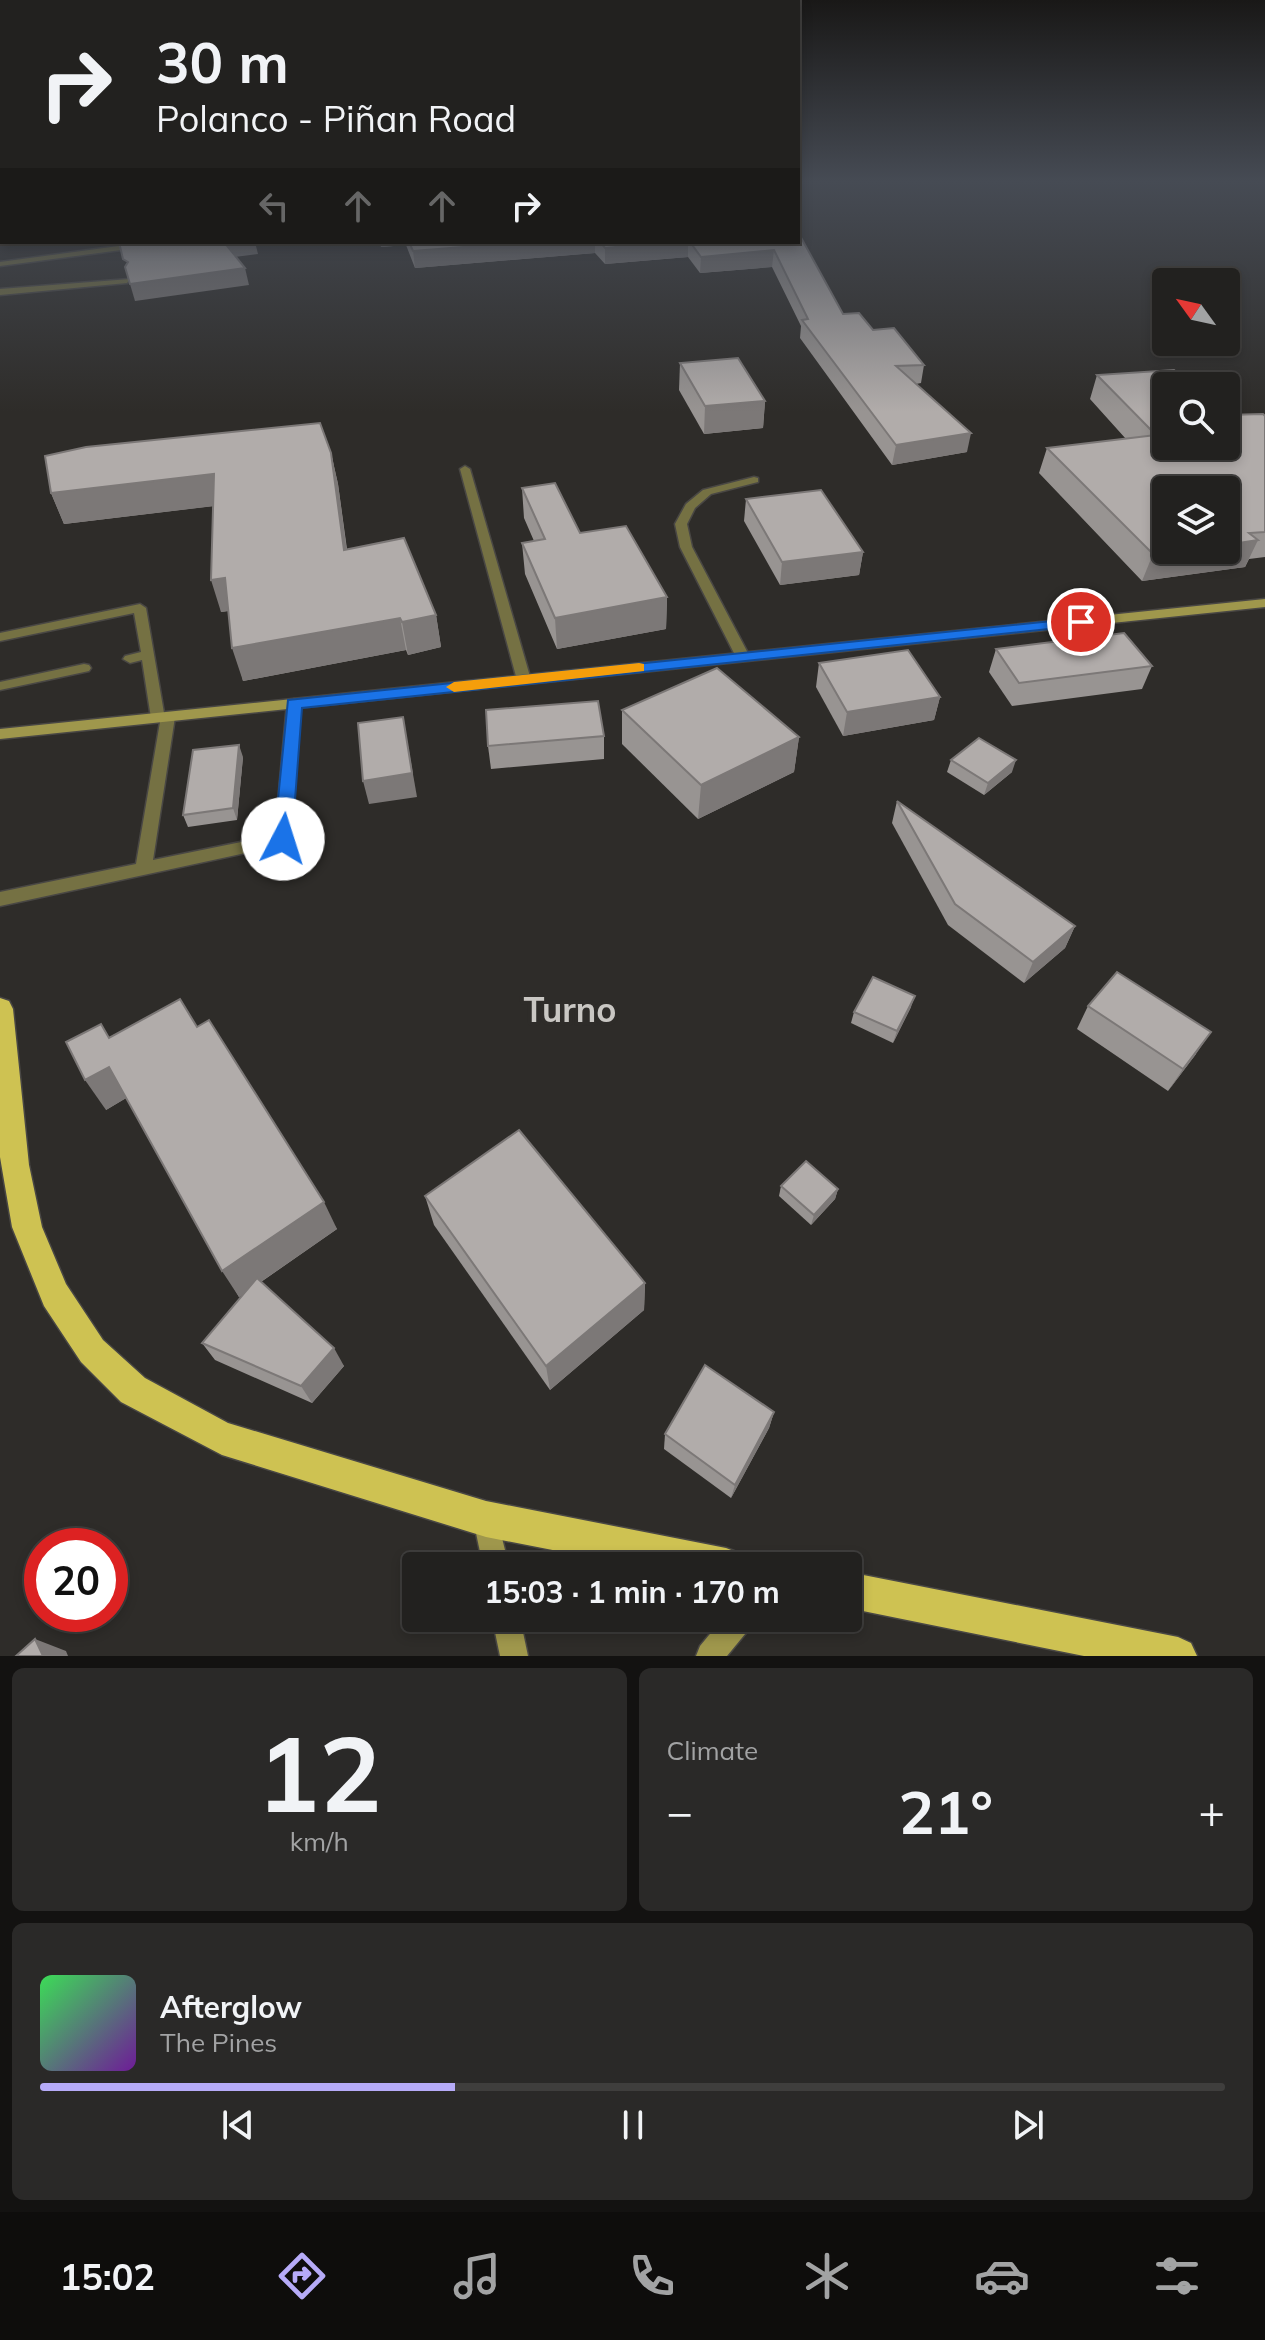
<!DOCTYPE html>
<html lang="en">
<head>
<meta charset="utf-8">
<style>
  body { margin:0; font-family:Mulish,sans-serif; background:#2a2928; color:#f1f3f6; height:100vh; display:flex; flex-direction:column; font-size:30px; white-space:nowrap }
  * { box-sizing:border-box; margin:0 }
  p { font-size:26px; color:#a2a3a4 }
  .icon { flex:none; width:44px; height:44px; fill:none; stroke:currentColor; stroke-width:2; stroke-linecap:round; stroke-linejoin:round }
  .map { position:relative; height:1656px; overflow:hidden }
  .details { display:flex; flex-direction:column; gap:12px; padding:12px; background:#131211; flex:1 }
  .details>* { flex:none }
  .guide { position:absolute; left:0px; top:0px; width:800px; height:244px; box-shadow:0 4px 12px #0003,0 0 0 2px #3f3e3d; background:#22211f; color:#f1f3f6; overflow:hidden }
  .needle { width:52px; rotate:303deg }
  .controls { position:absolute; left:1152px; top:268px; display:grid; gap:16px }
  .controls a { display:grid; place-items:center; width:88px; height:88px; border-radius:8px; background:#22211f; box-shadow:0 4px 12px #0003,0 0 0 2px #3f3e3d; font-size:40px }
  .speed { position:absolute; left:24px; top:1528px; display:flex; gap:16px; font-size:40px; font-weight:700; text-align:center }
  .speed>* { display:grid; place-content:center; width:104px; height:104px; border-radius:50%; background:#22211f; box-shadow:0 4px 12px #0003,0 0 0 2px #3f3e3d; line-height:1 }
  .speed .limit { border:12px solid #d22; background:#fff; color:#111 }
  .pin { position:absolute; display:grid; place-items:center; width:68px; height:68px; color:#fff; margin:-34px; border:4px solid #fff; border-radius:50%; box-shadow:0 2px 8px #0007 }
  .me { position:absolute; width:88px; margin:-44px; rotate:5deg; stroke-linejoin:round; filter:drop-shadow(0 0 6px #0008) }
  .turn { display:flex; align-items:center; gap:28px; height:168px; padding:0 24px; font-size:36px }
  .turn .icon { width:104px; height:104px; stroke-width:2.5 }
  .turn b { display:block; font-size:56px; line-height:68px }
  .lanes { display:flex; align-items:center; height:76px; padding:0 24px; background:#0003; justify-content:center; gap:40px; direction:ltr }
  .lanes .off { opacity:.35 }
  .big { font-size:60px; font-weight:700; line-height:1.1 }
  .details .widget { flex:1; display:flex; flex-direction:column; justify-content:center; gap:12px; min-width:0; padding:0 28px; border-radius:12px; background:#2a2928 }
  .details .dial { align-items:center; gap:0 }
  .dial b { font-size:104px; line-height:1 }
  .song { display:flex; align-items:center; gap:24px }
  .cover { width:96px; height:96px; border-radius:12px; background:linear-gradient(135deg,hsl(130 70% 55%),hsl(280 70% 35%)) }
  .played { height:8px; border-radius:4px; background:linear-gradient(90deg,#b6abf8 35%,#3f3e3d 35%) }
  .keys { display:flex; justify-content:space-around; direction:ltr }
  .heat { display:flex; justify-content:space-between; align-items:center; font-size:44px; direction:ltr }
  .details .tiles { flex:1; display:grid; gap:12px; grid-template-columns:1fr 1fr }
  .widget:last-child { grid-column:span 2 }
  .trip { position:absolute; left:402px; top:1552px; width:460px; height:80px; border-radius:8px; background:#22211f; box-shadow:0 4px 12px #0003,0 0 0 2px #3f3e3d; font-weight:700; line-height:80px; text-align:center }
  .menu { display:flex; height:128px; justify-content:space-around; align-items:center; background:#0e0d0c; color:#a2a3a4 }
  .menu .icon { width:56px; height:56px }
  .menu .current { color:#b6abf8 }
  .menu b { font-size:36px; color:#f1f3f6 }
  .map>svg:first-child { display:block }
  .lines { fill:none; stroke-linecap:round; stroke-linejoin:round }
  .service-casing { stroke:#494744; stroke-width:3 }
  .minor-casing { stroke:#494744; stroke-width:3 }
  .secondary-casing { stroke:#494744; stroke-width:3 }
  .trunk-casing { stroke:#494744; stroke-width:3 }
  .service { fill:#757143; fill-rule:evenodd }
  .minor { fill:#757143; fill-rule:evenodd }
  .secondary { fill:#9f974c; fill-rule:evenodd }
  .trunk { fill:#cec252; fill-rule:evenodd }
  .wall { fill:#989492 }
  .shaded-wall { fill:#7c7877 }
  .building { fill:#b1acaa; stroke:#7c7877; stroke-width:2 }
  .route { fill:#1a73e8; stroke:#114b97; stroke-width:2 }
  .slow { fill:#f59e0b }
  .labels { text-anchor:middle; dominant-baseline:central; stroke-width:8; stroke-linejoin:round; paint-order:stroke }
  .quarter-label { font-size:34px; font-weight:bold; fill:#c9c7c3; stroke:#2e2c29 }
</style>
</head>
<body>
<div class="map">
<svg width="1265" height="1656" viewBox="0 0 1265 1656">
  <rect width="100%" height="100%" fill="#2e2c29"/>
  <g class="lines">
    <defs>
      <g id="service">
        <path d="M130,279L127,283L0,295V289Z"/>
        <path d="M465,466L470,469L531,680L529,683H519L517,680L460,469Z"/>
        <path d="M754,477L758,478V482L711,494L695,508L687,524L692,547L750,657L743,661L736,657L680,547L675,524L686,504L703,490Z"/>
        <path d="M140,604L146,608L164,713L173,714L175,717L153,860L275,835L287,704L294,699L301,704L291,839L283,845L0,906V892L136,864L160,722L153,721L151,718L142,660L130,663L123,659L125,656L141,652L134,613L0,641V633Z"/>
        <path d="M84,664L89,665L91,668L89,671L0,690V682Z"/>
      </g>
      <path id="minor" d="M141,243L144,247L0,266V262Z"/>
      <g id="secondary">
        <path d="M0,183H2L0,188Z"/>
        <path d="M1265,599V607L0,739V729Z"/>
        <path d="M486,1506L495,1510L509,1566H483L473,1519L477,1510Z"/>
        <path d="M492,1618H520L528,1656H500Z"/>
        <path d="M723,1618H754L750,1628L727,1656H696L700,1646Z"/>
      </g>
      <g id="trunk">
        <path d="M0,998L9,1001L13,1009L29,1165L42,1227L66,1284L103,1340L145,1378L228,1423L486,1501L726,1548L739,1553L744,1566H634L486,1537L222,1455L121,1402L81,1362L44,1306L12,1227L0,1157Z"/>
        <path d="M848,1572L1178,1637L1191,1643L1197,1656H1084L848,1608Z"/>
      </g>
    </defs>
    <!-- service casing -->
    <use href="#service" class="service-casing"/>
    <!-- minor casing -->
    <use href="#minor" class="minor-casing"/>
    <!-- secondary casing -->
    <use href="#secondary" class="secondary-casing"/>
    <!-- trunk casing -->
    <use href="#trunk" class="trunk-casing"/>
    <!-- service -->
    <use href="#service" class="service"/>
    <!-- minor -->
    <use href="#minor" class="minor"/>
    <!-- secondary -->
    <use href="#secondary" class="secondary"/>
    <!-- trunk -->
    <use href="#trunk" class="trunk"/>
  </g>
  <!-- wall -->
  <g class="wall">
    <path d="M2,190V242H0V191Z"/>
    <path d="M380,242H798L843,314L873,330L924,365L921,383L916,384L967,452L892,465L800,338L801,326L772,267L700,273L688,257L605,264L595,253L415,268L406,245L381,247Z"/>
    <path d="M680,363L765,401L763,428L704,434L679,390Z"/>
    <path d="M1097,375L1166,446L1265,416V557L1249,559L1245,567L1142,581L1039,473L1047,448L1126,439L1090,399Z"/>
    <path d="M331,453L338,484L347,549L436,615L441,647L408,655L406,650L243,681L228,611L221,612L213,506L64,524L51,493Z"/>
    <path d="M522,488L580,533L667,597L666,629L557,649L525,574L522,543L534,541L524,518Z"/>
    <path d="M746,499L863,552L859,575L780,585L744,521Z"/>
    <path d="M996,649L1152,666L1142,689L1012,706L989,672Z"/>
    <path d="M819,663L940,697L934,720L843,736L816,687Z"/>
    <path d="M622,710L799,737L794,772L698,819L622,744Z"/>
    <path d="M604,736V759L491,769L488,746Z"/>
    <path d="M243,757L237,820L188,827L183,815Z"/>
    <path d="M951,760L1012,772L984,795L947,772Z"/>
    <path d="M897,801L1075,926L1065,948L1024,983L948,925L892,823Z"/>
    <path d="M1088,1006L1196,1054L1168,1091L1077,1029Z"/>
    <path d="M911,1007L893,1043L851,1023L854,1012Z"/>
    <path d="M197,1027L337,1229L261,1282L344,1366L312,1403L215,1360L202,1343L243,1294L239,1297L126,1098L106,1110L110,1038Z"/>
    <path d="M781,1186L838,1189L835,1199L811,1225L779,1196Z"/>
    <path d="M425,1196L645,1283L644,1310L550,1390L434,1225Z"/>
    <path d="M774,1412L769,1428L731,1498L664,1449L665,1434Z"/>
  </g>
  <!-- shaded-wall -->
  <g class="shaded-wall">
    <path d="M223,242H255L258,254L227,258Z"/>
    <path d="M380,242H406V245L381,247Z"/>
    <path d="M527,242H595V253L415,268L413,251Z"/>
    <path d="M669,242H688V257L605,264V248Z"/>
    <path d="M774,250L772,267L700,273L701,257Z"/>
    <path d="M245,268L249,285L135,301L130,284Z"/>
    <path d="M765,401L763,428L704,434L705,406Z"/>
    <path d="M971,433L967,452L892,465L896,445Z"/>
    <path d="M331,453L338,484L351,582L344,550Z"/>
    <path d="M214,474L223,505L64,524L51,493Z"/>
    <path d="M1258,540L1245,567L1142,581L1153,554L1183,550H1226V545Z"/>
    <path d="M863,552L859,575L780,585L782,562Z"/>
    <path d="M225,578L235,610L221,612L211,580Z"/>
    <path d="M667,597L666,629L557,649L555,618Z"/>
    <path d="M436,615L441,647L408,655L402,622Z"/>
    <path d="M400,618L406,650L243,681L232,648Z"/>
    <path d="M940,697L934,720L843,736L847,712Z"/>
    <path d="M403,717L417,797L369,804L363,781Z"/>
    <path d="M799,737L794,772L698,819L701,785Z"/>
    <path d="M239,745L243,757L237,820L233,808Z"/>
    <path d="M1016,760L1012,772L984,795L988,783Z"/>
    <path d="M1075,926L1065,948L1024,983L1033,962Z"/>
    <path d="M915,996L911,1007L893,1043L897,1031Z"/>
    <path d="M1211,1032L1196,1054L1168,1091L1183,1069Z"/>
    <path d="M109,1067L128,1097L106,1110L85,1080Z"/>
    <path d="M838,1189L835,1199L811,1225L814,1215Z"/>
    <path d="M324,1202L337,1229L239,1297L222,1271Z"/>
    <path d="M645,1283L644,1310L550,1390L546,1366Z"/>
    <path d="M334,1348L344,1366L312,1403L301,1386Z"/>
    <path d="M774,1412L769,1428L731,1498L735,1485Z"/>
    <path d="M35,1639L66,1651L68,1656H43Z"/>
  </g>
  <!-- building -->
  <g class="building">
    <path d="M2,190V226H0V191Z"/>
    <path d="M798,232L843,314L859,313L873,330L894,328L924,365L896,366L971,433L896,445L802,320L808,319L774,250L701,257L690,242H798Z"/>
    <path d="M119,242H224L245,268L130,284L125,267L128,262L123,259Z"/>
    <path d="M409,242H527L413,251Z"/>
    <path d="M600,242H669L605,248Z"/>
    <path d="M738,358L765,401L705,406L680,363Z"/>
    <path d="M1174,370L1191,386H1166V446H1226V415L1263,414L1265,416V532L1249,533L1258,540L1226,545V490H1166V550H1183L1153,554L1047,448L1156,435L1097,375Z"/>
    <path d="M320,423L331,453L344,550L404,538L436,615L402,622L400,618L232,648L225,578L211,580L214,474L51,493L45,456L86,447Z"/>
    <path d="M555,483L580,533L626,526L667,597L555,618L522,543L545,539L522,488Z"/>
    <path d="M821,490L863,552L782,562L746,499Z"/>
    <path d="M1124,633L1152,666L1019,683L996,649Z"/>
    <path d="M908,650L940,697L847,712L819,663Z"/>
    <path d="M717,668L799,737L701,785L622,710Z"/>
    <path d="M598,701L604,736L488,746L486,710Z"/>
    <path d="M403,717L412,773L363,781L358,723Z"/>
    <path d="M979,738L1016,760L988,783L951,760Z"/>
    <path d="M239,745L233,808L183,815L193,750Z"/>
    <path d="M897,801L1075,926L1033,962L955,904Z"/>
    <path d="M1117,972L1211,1032L1183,1069L1088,1006Z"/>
    <path d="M873,977L915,996L897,1031L854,1012Z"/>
    <path d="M180,999L197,1027L209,1020L324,1202L222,1271L109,1067L85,1080L66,1042L101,1024L109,1038Z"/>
    <path d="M519,1130L645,1283L546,1366L425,1196Z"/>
    <path d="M806,1161L838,1189L814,1215L781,1186Z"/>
    <path d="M257,1278L334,1348L301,1386L202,1343Z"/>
    <path d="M705,1365L774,1412L735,1485L665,1434Z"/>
    <path d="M35,1639L43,1656H16Z"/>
  </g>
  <!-- sky -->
  <linearGradient id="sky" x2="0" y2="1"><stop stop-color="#191817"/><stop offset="0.44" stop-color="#464b54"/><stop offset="1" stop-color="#464b54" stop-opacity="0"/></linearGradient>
  <rect width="1265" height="412" fill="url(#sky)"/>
  <!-- route -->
  <path class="route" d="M1081,618L1086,619V625L302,708L292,839L283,846L274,839L288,700Z"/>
  <!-- slow -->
  <path class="slow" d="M639,663L644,664V671L454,692L446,687L454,682Z"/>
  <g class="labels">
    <!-- quarter labels -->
    <g class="quarter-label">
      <text x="570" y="1009">Turno</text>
    </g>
  </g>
</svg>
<div class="controls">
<a><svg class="needle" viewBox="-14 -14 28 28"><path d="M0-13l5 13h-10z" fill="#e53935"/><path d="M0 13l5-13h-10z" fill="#a2a3a4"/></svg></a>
<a><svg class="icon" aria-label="search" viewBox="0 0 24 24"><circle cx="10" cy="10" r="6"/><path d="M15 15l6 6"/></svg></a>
<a><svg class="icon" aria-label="layers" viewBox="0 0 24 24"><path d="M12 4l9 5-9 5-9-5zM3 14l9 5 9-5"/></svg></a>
</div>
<div class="speed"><div class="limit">20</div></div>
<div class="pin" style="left:1081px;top:622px;background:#d93025"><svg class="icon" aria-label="arrive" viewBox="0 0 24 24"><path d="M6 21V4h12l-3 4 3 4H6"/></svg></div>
<svg class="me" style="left:283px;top:839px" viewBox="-20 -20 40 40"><circle r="19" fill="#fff"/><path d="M0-13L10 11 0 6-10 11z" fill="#1a73e8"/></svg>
<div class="trip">15:03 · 1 min · 170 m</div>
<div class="guide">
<div class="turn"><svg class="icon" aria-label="right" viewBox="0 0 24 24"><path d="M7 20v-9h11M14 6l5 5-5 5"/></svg><div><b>30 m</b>Polanco - Piñan Road</div></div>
<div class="lanes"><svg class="icon off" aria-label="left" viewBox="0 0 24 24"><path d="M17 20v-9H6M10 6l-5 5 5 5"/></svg><svg class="icon off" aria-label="ahead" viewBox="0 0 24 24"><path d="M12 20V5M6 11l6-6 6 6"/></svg><svg class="icon off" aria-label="ahead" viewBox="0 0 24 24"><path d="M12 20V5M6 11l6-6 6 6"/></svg><svg class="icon" aria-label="right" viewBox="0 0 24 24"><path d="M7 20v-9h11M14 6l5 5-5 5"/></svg></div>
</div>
</div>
<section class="details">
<div class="tiles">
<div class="widget dial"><b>12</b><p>km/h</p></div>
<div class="widget"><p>Climate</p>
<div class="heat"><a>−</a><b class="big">21°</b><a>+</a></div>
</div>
<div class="widget">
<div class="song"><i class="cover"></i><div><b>Afterglow</b><p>The Pines</p></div></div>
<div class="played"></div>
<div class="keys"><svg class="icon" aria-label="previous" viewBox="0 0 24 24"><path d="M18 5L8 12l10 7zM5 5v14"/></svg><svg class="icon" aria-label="pause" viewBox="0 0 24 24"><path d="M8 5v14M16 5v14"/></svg><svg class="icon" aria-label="next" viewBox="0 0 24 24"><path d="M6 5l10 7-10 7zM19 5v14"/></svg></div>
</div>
</div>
</section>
<nav class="menu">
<b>15:02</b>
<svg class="icon current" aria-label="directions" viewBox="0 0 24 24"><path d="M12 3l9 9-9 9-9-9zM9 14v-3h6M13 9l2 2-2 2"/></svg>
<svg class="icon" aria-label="music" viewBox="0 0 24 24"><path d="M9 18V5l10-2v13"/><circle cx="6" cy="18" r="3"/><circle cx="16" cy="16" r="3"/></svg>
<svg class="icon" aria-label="phone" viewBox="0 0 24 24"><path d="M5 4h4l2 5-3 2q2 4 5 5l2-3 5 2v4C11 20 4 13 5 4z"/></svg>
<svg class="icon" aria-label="climate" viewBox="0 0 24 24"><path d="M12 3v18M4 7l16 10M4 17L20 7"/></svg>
<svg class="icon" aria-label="car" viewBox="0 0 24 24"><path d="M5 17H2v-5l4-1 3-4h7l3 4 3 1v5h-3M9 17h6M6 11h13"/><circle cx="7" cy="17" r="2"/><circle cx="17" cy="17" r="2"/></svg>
<svg class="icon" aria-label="filters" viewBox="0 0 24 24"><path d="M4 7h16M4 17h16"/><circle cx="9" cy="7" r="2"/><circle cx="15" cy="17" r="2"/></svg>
</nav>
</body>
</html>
